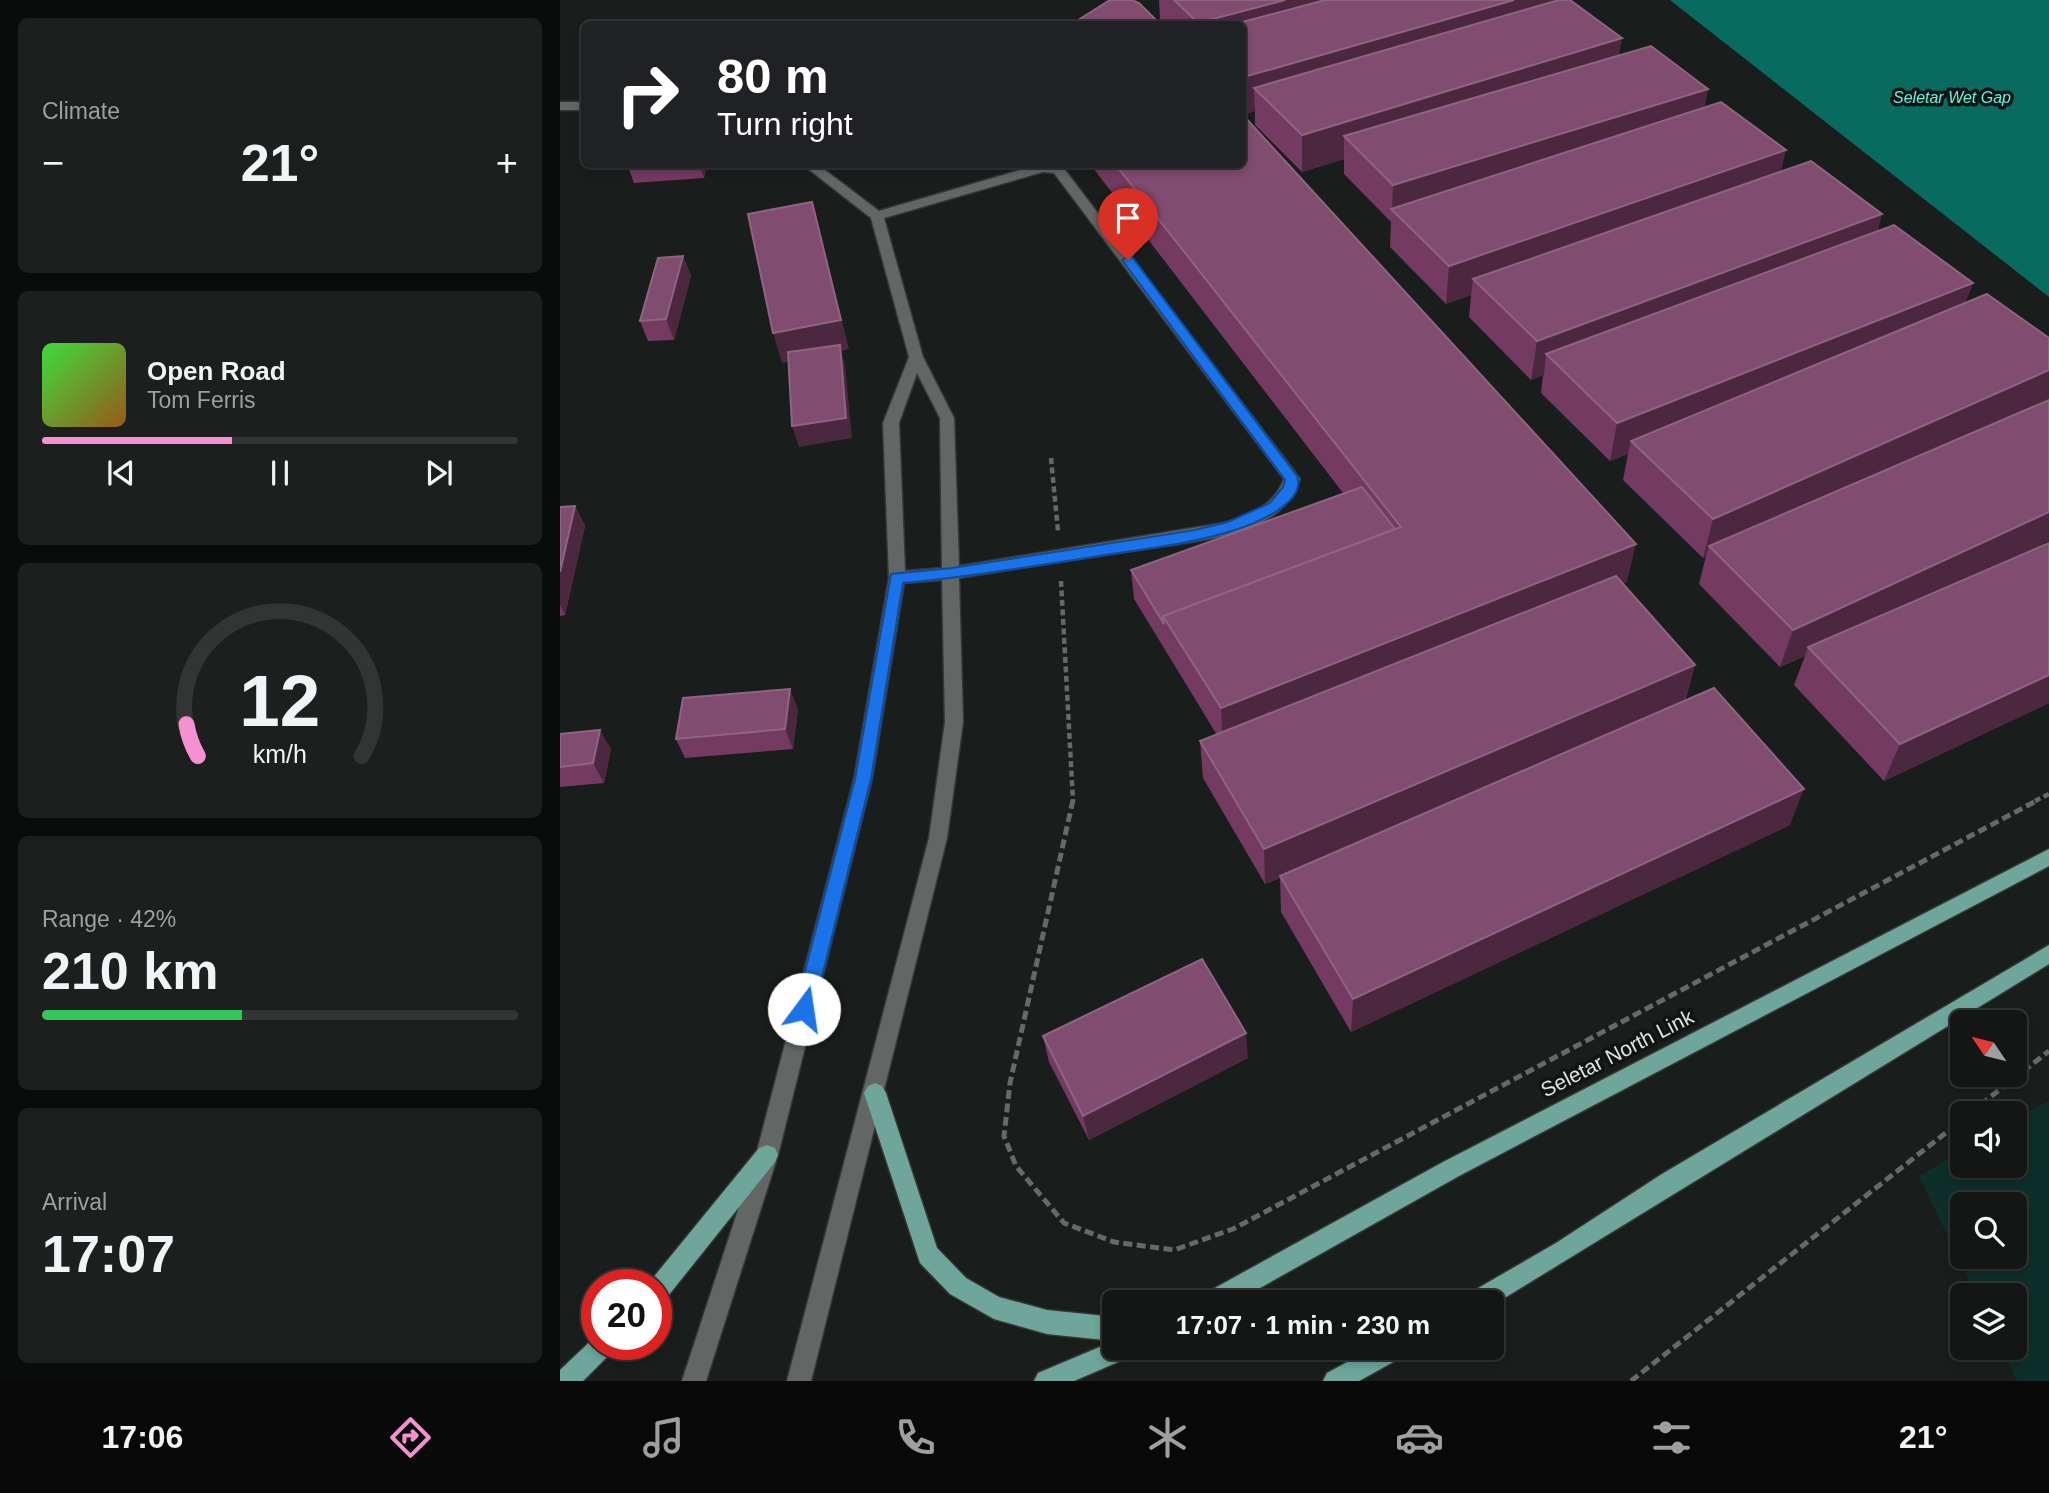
<!DOCTYPE html>
<html lang="en">
<head>
<meta charset="utf-8">
<style>
  body { margin:0; font-family:Helvetica,sans-serif; background:#1c1f1e; color:#f1f3f6; height:100vh; display:flex; flex-direction:column; font-size:26px; white-space:nowrap }
  * { box-sizing:border-box; margin:0 }
  p { font-size:23px; color:#9d9fa0 }
  .icon { flex:none; width:38px; height:38px; fill:none; stroke:currentColor; stroke-width:2; stroke-linecap:round; stroke-linejoin:round }
  .map { position:relative; flex:1; overflow:hidden }
  .sheet { display:flex; flex-direction:column; gap:18px; padding:18px; background:#0a0c0c; width:560px }
  .sheet>* { flex:none }
  .top-card { position:absolute; left:21px; top:21px; width:665px; height:147px; border-radius:10px; box-shadow:0 4px 10px #0003,0 0 0 2px #323534; background:#202124; color:#fff; overflow:hidden }
  .needle { width:46px; rotate:305deg }
  .fabs { position:absolute; left:1390px; top:1010px; display:grid; gap:14px }
  .fabs a { display:grid; place-items:center; width:77px; height:77px; border-radius:10px; background:#131615; box-shadow:0 4px 10px #0003,0 0 0 2px #323534; font-size:35px }
  .speed { position:absolute; left:21px; top:1269px; display:flex; gap:14px; font-size:35px; font-weight:700; text-align:center }
  .speed>* { display:grid; place-content:center; width:91px; height:91px; border-radius:50%; background:#131615; box-shadow:0 4px 10px #0003,0 0 0 2px #323534; line-height:1 }
  .speed .limit { border:10px solid #d22; background:#fff; color:#111 }
  .pin { position:absolute; display:grid; place-items:center; width:60px; height:60px; color:#fff; margin:-72px -30px; border-radius:50% 50% 50% 0; rotate:-45deg; box-shadow:0 0 7px #0007 }
  .pin .icon { rotate:45deg }
  .me { position:absolute; width:77px; margin:-38px; rotate:14deg; stroke-linejoin:round; filter:drop-shadow(0 0 5px #0008) }
  .turn { display:flex; align-items:center; gap:24px; height:147px; padding:0 21px; font-size:32px }
  .turn .icon { width:91px; height:91px; stroke-width:2.5 }
  .turn b { display:block; font-size:49px; line-height:60px }
  .big { font-size:52px; font-weight:800; line-height:1.1 }
  .sheet .tile { flex:1; display:flex; flex-direction:column; justify-content:center; gap:10px; min-width:0; padding:0 24px; border-radius:10px; background:#1c1f1e }
  .sheet .dial { align-items:center; gap:0 }
  .dial svg { height:182px; overflow:visible; fill:none; stroke:#323534; stroke-width:7; stroke-linecap:round; text-anchor:middle }
  .dial text { fill:#f1f3f6; stroke:none }
  .song { display:flex; align-items:center; gap:21px }
  .cover { width:84px; height:84px; border-radius:10px; background:linear-gradient(135deg,hsl(120 70% 55%),hsl(30 70% 35%)) }
  .played { height:7px; border-radius:4px; background:linear-gradient(90deg,#f591d2 40%,#323534 40%) }
  .keys { display:flex; justify-content:space-around; direction:ltr }
  .heat { display:flex; justify-content:space-between; align-items:center; font-size:38px; direction:ltr }
  .charge { height:10px; border-radius:5px; background:linear-gradient(90deg,#34c759 42%,#323534 0) }
  .trip { position:absolute; left:542px; top:1290px; width:402px; height:70px; border-radius:10px; background:#131615; box-shadow:0 4px 10px #0003,0 0 0 2px #323534; font-weight:800; line-height:70px; text-align:center }
  .tab-bar { display:flex; height:112px; justify-content:space-around; align-items:center; background:#080908; color:#9d9fa0 }
  .tab-bar .icon { width:49px; height:49px }
  .tab-bar .current { color:#f591d2 }
  .tab-bar b { font-size:32px; color:#f1f3f6 }
  main { display:flex; flex:1; min-height:0 }
  .map>svg:first-child { display:block }
  .green { fill:#0d2e29; fill-rule:evenodd }
  .water { fill:#076c5f }
  .lines { fill:none; stroke-linecap:round; stroke-linejoin:round }
  .minor-casing { stroke:#353737; stroke-width:3 }
  .major-casing { stroke:#353737; stroke-width:3 }
  .path-far1 { stroke:#656968; stroke-width:4.5; stroke-dasharray:6 3.5; stroke-linecap:butt }
  .path { stroke:#656968; stroke-width:5; stroke-dasharray:9 4.5; stroke-linecap:butt }
  .minor { fill:#626766; fill-rule:evenodd }
  .major { fill:#6ea69b; fill-rule:evenodd }
  .wall { fill:#743a62 }
  .shaded-wall { fill:#4b2740 }
  .building { fill:#804c6f; stroke:#8f6481; stroke-width:2 }
  .route { fill:#1a73e8; stroke:#114b97; stroke-width:2 }
  .labels { text-anchor:middle; dominant-baseline:central; stroke-width:7; stroke-linejoin:round; paint-order:stroke }
  .far-water-label { font-size:16px; font-style:italic; fill:#5bf7df; stroke:#101413 }
  .near-street-label { font-size:21px; fill:#e0e3e2; stroke:#101413 }
</style>
</head>
<body>
<main>
<section class="sheet">
<div class="tile"><p>Climate</p>
<div class="heat"><a>−</a><b class="big">21°</b><a>+</a></div>
</div>
<div class="tile">
<div class="song"><i class="cover"></i><div><b>Open Road</b><p>Tom Ferris</p></div></div>
<div class="played"></div>
<div class="keys"><svg class="icon" aria-label="previous" viewBox="0 0 24 24"><path d="M18 5L8 12l10 7zM5 5v14"/></svg><svg class="icon" aria-label="pause" viewBox="0 0 24 24"><path d="M8 5v14M16 5v14"/></svg><svg class="icon" aria-label="next" viewBox="0 0 24 24"><path d="M6 5l10 7-10 7zM19 5v14"/></svg></div>
</div>
<div class="tile dial"><svg viewBox="0 0 100 80">
<path d="M14 69A42 42 0 1 1 86 69"/>
<path d="M14 69A42 42 0 0 1 9 55" stroke="#f591d2"/>
<text x="50" y="56" font-size="32" font-weight="700">12</text>
<text x="50" y="72" font-size="11">km/h</text>
</svg></div>
<div class="tile"><p>Range · 42%</p><b class="big">210 km</b><div class="charge"></div></div>
<div class="tile"><p>Arrival</p><b class="big">17:07</b></div>
</section>
<div class="map">
<svg width="1489" height="1381" viewBox="0 0 1489 1381">
  <rect width="100%" height="100%" fill="#191d1c"/>
  <!-- green -->
  <path class="green" d="M1489,1100V1381H1457L1441,1348H1454V1295H1416L1359,1176L1402,1151V1166H1454V1120ZM1402,1204H1454V1256H1402Z"/>
  <!-- water -->
  <path class="water" d="M1110,0H1489V297Z"/>
  <g class="lines">
    <defs>
      <g id="minor">
        <rect x="0" y="102" width="24" height="8"/>
        <path d="M242,164H257L319,211L481,164L502,166L740,479C734,495 726,507 712,516C673,540 621,543 578,550C518,559 459,568 399,578L403,722L387,838L251,1381H227L369,838L385,722L382,580L344,583L312,779L218,1155L146,1381H122L196,1155L294,779L329,578L323,423L349,357L311,218ZM483,172L494,173L724,479C714,506 689,516 663,523L399,566L394,418L363,357L324,218ZM357,373L380,418L382,568L345,571L339,423Z"/>
      </g>
      <g id="major">
        <path d="M1489,849V866L899,1176L675,1302H640L644,1294L883,1162Z"/>
        <path d="M1489,945V964L933,1305V1302H904L908,1294L996,1243L1102,1174Z"/>
        <path d="M315,1083L322,1086L326,1093L377,1248L406,1278L439,1297L487,1310L555,1317V1348H576L572,1356L514,1381H474L478,1373L554,1341L487,1334L434,1319L390,1294L360,1263L304,1093L308,1086Z"/>
        <path d="M207,1145L215,1148L218,1155L215,1162L104,1301L96,1304V1284H88L199,1148Z"/>
        <path d="M37,1335V1344H56L52,1352L23,1381H0V1370Z"/>
        <path d="M813,1348H848L844,1356L799,1381H763L767,1373Z"/>
      </g>
    </defs>
    <!-- minor casing -->
    <use href="#minor" class="minor-casing"/>
    <!-- major casing -->
    <use href="#major" class="major-casing"/>
    <!-- path-far1 -->
    <g class="path-far1">
      <path d="M491,458L498,531"/>
      <path d="M501,581L513,801"/>
      <path d="M1475,801L1489,794"/>
    </g>
    <!-- path -->
    <g class="path">
      <path d="M513,800L450,1083L444,1136L456,1166L504,1223L554,1242L614,1250L673,1229L1478,800"/>
      <path d="M1410,1113L1489,1051"/>
      <path d="M1071,1381L1402,1120"/>
    </g>
    <!-- minor -->
    <use href="#minor" class="minor"/>
    <!-- major -->
    <use href="#major" class="major"/>
  </g>
  <!-- wall -->
  <g class="wall">
    <path d="M599,0H994V2L1059,56L1148,89L1144,108L1221,172L1322,214L1317,232L1413,283L1405,303L1489,541L1441,564L1489,543V703L1324,781L1234,685L1245,656L1220,667L1139,584L1146,556L1143,558L1063,480L1068,454L1050,461L981,393L983,375L971,380L909,317L911,295L886,304L830,247L831,222L784,174V159L742,172L695,125V111L685,114L682,111V24H605L600,20Z"/>
    <path d="M67,164H147L144,178L74,183Z"/>
    <path d="M530,164H682L1067,582L1063,583L1135,665L1125,701L1230,825L791,1032L721,912L720,878L705,884L643,778L640,741L657,735L574,599L571,570L783,493Z"/>
    <path d="M123,256L131,276L114,340L88,341L80,321Z"/>
    <path d="M15,506L25,526L5,615L0,616V507Z"/>
    <path d="M238,709L233,749L125,758L116,739Z"/>
    <path d="M0,734L51,749L44,783L0,787Z"/>
    <path d="M483,1036L688,1058L529,1140L489,1062Z"/>
  </g>
  <!-- shaded-wall -->
  <g class="shaded-wall">
    <path d="M725,0H855L682,24H638V23Z"/>
    <path d="M954,0H994L991,24L694,88L695,111L685,114L684,77Z"/>
    <path d="M1062,38L1056,75L784,136V159L742,172V135Z"/>
    <path d="M1148,89L1140,126L832,210L833,185Z"/>
    <path d="M1226,150L1217,188L913,279L911,295L886,304L889,266Z"/>
    <path d="M139,164H147L144,178Z"/>
    <path d="M252,202L289,349L281,351L285,365L292,438L239,447L232,426L280,351L222,363L213,333Z"/>
    <path d="M1322,214L1310,252L986,354L984,375L971,380L977,341Z"/>
    <path d="M123,256L131,276L114,340L106,319Z"/>
    <path d="M1413,283L1398,321L1071,441L1068,454L1050,461L1057,423Z"/>
    <path d="M1489,370V401L1149,546L1146,556L1143,558L1153,519Z"/>
    <path d="M15,506L25,526L5,615L0,605V572Z"/>
    <path d="M1489,512V541L1253,652L1248,647L1245,656L1220,667L1233,630Z"/>
    <path d="M1076,544L1067,582L663,745L661,708Z"/>
    <path d="M1135,665L1124,702L705,884L704,849Z"/>
    <path d="M1489,675V703L1324,781L1340,744Z"/>
    <path d="M230,689L238,709L233,749L225,729Z"/>
    <path d="M40,730L51,749L44,783L33,763Z"/>
    <path d="M1244,789L1230,825L791,1032L793,999Z"/>
    <path d="M686,1033L688,1058L529,1140L523,1116Z"/>
  </g>
  <!-- building -->
  <g class="building">
    <path d="M550,0H572L579,3L598,22L588,24H512Z"/>
    <path d="M614,0H725L638,23Z"/>
    <path d="M765,0H954L684,77L682,75V24H675Z"/>
    <path d="M999,0H1010L1062,38L742,135L694,88Z"/>
    <path d="M1091,46L1148,89L833,185L784,136Z"/>
    <path d="M1161,102L1226,150L889,266L831,209Z"/>
    <path d="M682,114L1076,544L661,708L603,616L841,527L555,164H682Z"/>
    <path d="M1251,161L1322,214L977,341L913,279Z"/>
    <path d="M252,202L281,320L213,333L188,214Z"/>
    <path d="M1334,225L1413,283L1057,423L986,354Z"/>
    <path d="M123,256L106,319L80,321L98,258Z"/>
    <path d="M1427,294L1489,338V370L1153,519L1071,441Z"/>
    <path d="M280,345L286,418L232,426L228,352Z"/>
    <path d="M1489,400V512L1233,630L1149,546Z"/>
    <path d="M802,487L835,529L603,616L604,624L571,570Z"/>
    <path d="M15,506L0,572V507Z"/>
    <path d="M1489,543V675L1340,744L1248,647Z"/>
    <path d="M1056,576L1135,665L704,849L640,741Z"/>
    <path d="M1154,688L1244,789L793,999L720,876Z"/>
    <path d="M230,689L225,729L116,739L123,698Z"/>
    <path d="M40,730L33,763L0,767V734Z"/>
    <path d="M642,959L686,1033L523,1116L483,1036Z"/>
  </g>
  <!-- route -->
  <path class="route" d="M568,256L572,257L737,476C747,503 694,524 675,530C631,544 584,549 539,556C474,566 409,577 343,583L311,779L254,1009L251,1015L244,1018L238,1015L235,1009L295,779L331,574L392,568L635,530L668,522L710,503L723,487L725,480L562,260Z"/>
  <g class="labels">
    <!-- far-water labels -->
    <g class="far-water-label">
      <text x="1392" y="97">Seletar Wet Gap</text>
    </g>
    <!-- near-street labels -->
    <g class="near-street-label">
      <text transform="translate(1057 1053) rotate(-27)">Seletar North Link</text>
    </g>
  </g>
</svg>
<div class="fabs">
<a><svg class="needle" viewBox="-14 -14 28 28"><path d="M0-13l5 13h-10z" fill="#e53935"/><path d="M0 13l5-13h-10z" fill="#9d9fa0"/></svg></a>
<a><svg class="icon" aria-label="sound" viewBox="0 0 24 24"><path d="M4 9h4l5-4v14l-5-4H4zM17 9q2 3 0 6"/></svg></a>
<a><svg class="icon" aria-label="search" viewBox="0 0 24 24"><circle cx="10" cy="10" r="6"/><path d="M15 15l6 6"/></svg></a>
<a><svg class="icon" aria-label="layers" viewBox="0 0 24 24"><path d="M12 4l9 5-9 5-9-5zM3 14l9 5 9-5"/></svg></a>
</div>
<div class="speed"><div class="limit">20</div></div>
<div class="pin" style="left:568px;top:260px;background:#d93025"><svg class="icon" aria-label="arrive" viewBox="0 0 24 24"><path d="M6 21V4h12l-3 4 3 4H6"/></svg></div>
<svg class="me" style="left:244px;top:1009px" viewBox="-20 -20 40 40"><circle r="19" fill="#fff"/><path d="M0-13L10 11 0 6-10 11z" fill="#1a73e8"/></svg>
<div class="trip">17:07 · 1 min · 230 m</div>
<div class="top-card">
<div class="turn"><svg class="icon" aria-label="right" viewBox="0 0 24 24"><path d="M7 20v-9h11M14 6l5 5-5 5"/></svg><div><b>80 m</b>Turn right</div></div>
</div>
</div>
</main>
<nav class="tab-bar">
<b>17:06</b>
<svg class="icon current" aria-label="directions" viewBox="0 0 24 24"><path d="M12 3l9 9-9 9-9-9zM9 14v-3h6M13 9l2 2-2 2"/></svg>
<svg class="icon" aria-label="music" viewBox="0 0 24 24"><path d="M9 18V5l10-2v13"/><circle cx="6" cy="18" r="3"/><circle cx="16" cy="16" r="3"/></svg>
<svg class="icon" aria-label="phone" viewBox="0 0 24 24"><path d="M5 4h4l2 5-3 2q2 4 5 5l2-3 5 2v4C11 20 4 13 5 4z"/></svg>
<svg class="icon" aria-label="climate" viewBox="0 0 24 24"><path d="M12 3v18M4 7l16 10M4 17L20 7"/></svg>
<svg class="icon" aria-label="car" viewBox="0 0 24 24"><path d="M5 17H2v-5l4-1 3-4h7l3 4 3 1v5h-3M9 17h6M6 11h13"/><circle cx="7" cy="17" r="2"/><circle cx="17" cy="17" r="2"/></svg>
<svg class="icon" aria-label="filters" viewBox="0 0 24 24"><path d="M4 7h16M4 17h16"/><circle cx="9" cy="7" r="2"/><circle cx="15" cy="17" r="2"/></svg>
<b>21°</b>
</nav>
</body>
</html>
